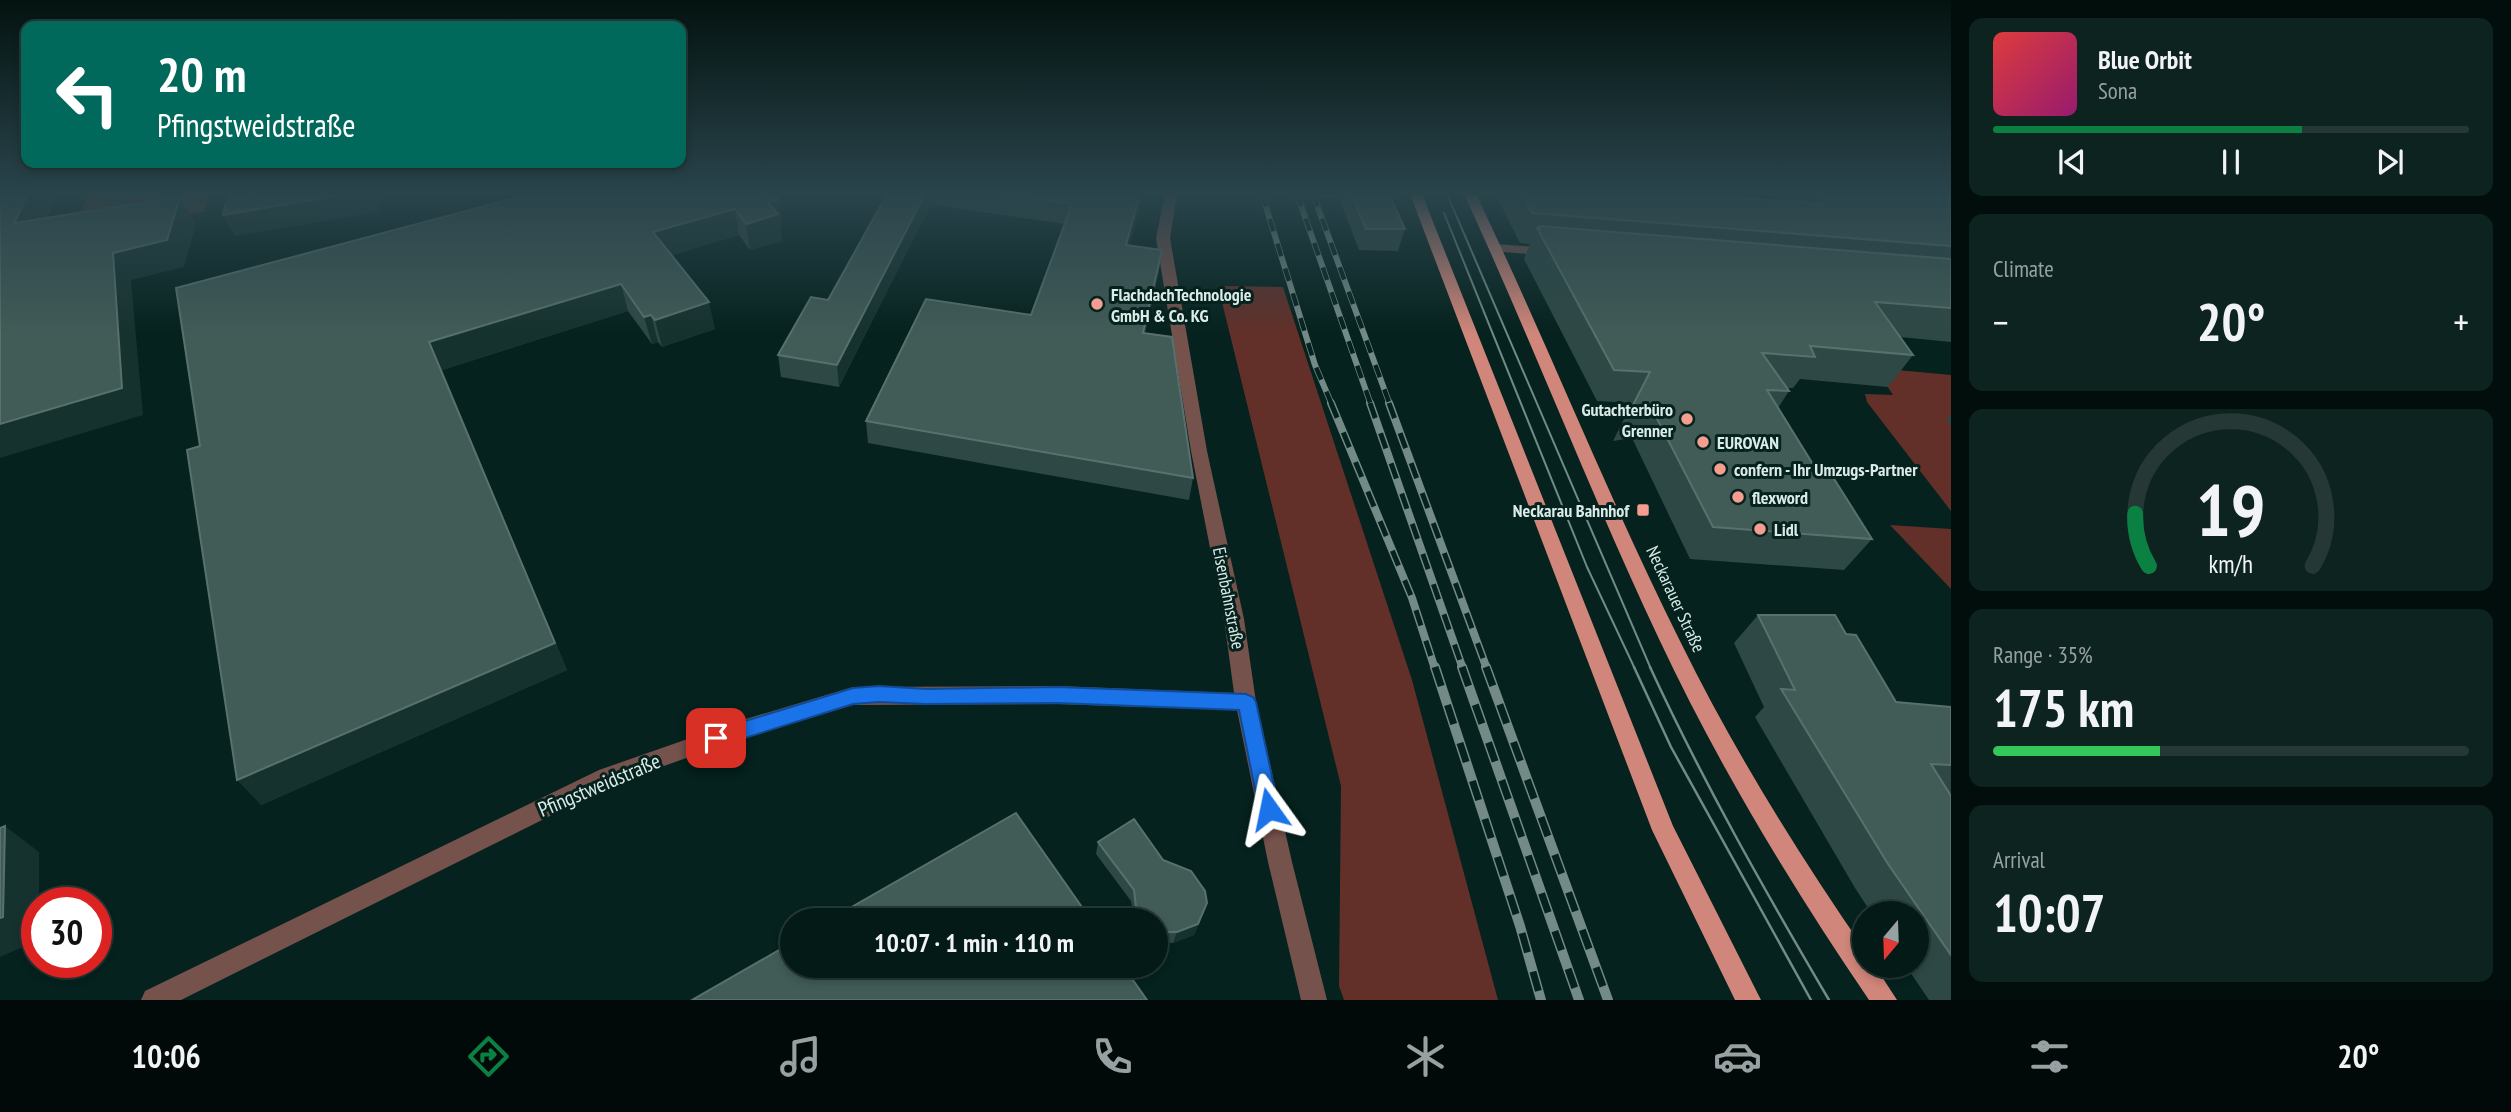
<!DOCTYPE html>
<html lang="en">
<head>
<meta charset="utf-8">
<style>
  body { margin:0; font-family:"PT Sans Narrow",sans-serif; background:#0d231f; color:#f1f3f6; height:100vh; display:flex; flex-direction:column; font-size:26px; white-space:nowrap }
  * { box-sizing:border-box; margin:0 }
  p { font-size:23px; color:#97a1a1 }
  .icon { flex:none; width:38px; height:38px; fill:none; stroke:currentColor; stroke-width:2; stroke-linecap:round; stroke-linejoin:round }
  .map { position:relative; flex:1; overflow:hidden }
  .drawer { display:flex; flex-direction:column; gap:18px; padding:18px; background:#020e0c; width:560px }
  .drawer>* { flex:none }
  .top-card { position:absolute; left:21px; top:21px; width:665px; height:147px; border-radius:14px; box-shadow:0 4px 10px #0003,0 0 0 2px #253835; background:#00695c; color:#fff; overflow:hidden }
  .needle { width:46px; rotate:199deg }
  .buttons { position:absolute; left:1852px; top:901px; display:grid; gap:14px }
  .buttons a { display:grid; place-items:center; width:77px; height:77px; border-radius:50%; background:#041a16; box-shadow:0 4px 10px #0003,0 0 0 2px #253835; font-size:35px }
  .speed { position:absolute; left:21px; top:887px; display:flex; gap:14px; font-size:35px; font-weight:700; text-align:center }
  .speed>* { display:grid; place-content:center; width:91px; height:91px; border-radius:50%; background:#041a16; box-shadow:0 4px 10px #0003,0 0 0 2px #253835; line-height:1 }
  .speed .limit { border:10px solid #d22; background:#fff; color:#111 }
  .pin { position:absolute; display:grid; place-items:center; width:60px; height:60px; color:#fff; margin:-30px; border-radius:14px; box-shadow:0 4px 10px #0006 }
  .me { position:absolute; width:77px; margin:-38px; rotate:348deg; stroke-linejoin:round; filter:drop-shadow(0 0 5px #0008) }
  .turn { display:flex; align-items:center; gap:24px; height:147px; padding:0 21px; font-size:32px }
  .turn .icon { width:91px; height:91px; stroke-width:2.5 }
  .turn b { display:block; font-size:49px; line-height:60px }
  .big { font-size:52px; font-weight:600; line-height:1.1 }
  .drawer .widget { flex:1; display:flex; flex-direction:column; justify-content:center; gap:10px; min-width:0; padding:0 24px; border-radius:14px; background:#0d231f }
  .drawer .dial { align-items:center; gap:0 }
  .dial svg { height:182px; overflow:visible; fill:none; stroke:#253835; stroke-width:7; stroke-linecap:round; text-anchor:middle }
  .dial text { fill:#f1f3f6; stroke:none }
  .song { display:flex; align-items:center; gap:21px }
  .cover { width:84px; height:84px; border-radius:10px; background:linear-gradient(135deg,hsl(0 70% 55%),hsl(320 70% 35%)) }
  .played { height:7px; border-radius:4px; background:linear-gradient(90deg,#0b8043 65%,#253835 65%) }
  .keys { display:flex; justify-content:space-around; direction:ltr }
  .heat { display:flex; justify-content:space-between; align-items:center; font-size:38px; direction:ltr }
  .charge { height:10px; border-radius:5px; background:linear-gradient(90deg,#34c759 35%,#253835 0) }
  .trip { position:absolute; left:780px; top:908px; width:388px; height:70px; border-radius:35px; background:#041a16; box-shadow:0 4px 10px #0003,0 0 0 2px #253835; font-weight:600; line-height:70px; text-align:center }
  .dock { display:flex; height:112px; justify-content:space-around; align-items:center; background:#020a09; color:#97a1a1 }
  .dock .icon { width:49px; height:49px }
  .dock .active { color:#0b8043 }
  .dock b { font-size:32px; color:#f1f3f6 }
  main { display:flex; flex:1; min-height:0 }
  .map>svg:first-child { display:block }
  .green { fill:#623029 }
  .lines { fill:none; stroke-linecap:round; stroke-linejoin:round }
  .minor { fill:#76524c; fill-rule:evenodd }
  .major { fill:#d0867a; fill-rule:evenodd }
  .tram-far1 { stroke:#738a86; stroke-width:2 }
  .tram { stroke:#738a86; stroke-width:2.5 }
  .rail-far2-casing { stroke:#738a86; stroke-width:6 }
  .rail-far1-casing { stroke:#738a86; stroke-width:8 }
  .rail-casing { stroke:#738a86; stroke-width:10 }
  .rail-far2 { stroke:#05221e; stroke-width:4.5; stroke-dasharray:13; stroke-linecap:butt }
  .rail-far1 { stroke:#05221e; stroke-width:5; stroke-dasharray:16; stroke-linecap:butt }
  .rail { stroke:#05221e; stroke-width:7; stroke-dasharray:20; stroke-linecap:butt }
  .wall { fill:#2e4945 }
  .shaded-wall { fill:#16322e }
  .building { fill:#415b57; stroke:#59716d; stroke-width:2 }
  .route { fill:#1a73e8; stroke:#114b97; stroke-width:2 }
  .poi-dot { fill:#f59d8f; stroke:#05221e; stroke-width:2.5 }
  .labels { text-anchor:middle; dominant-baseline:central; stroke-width:6; stroke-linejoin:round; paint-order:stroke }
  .poi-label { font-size:18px; font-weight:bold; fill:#dbebe7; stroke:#05221e; text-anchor:start }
  .street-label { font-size:18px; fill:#dbebe7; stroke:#05221e }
  .near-street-label { font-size:21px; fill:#dbebe7; stroke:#05221e }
</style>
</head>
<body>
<main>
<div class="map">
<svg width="1951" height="1000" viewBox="0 0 1951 1000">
  <rect width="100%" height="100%" fill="#05221e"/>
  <!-- green -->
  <g class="green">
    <path d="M88,194H210L204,212L72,232Z"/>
    <path d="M1218,286L1283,287L1412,680L1498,1000H1344L1339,986L1341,786Z"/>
    <path d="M1875,368L1951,375V511L1867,402L1865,394L1893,395Z"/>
    <path d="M1890,525L1951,529V589Z"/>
  </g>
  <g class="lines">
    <!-- minor -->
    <g class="minor">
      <path d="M1165,194H1177L1170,238L1207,451L1244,619L1256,702L1292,862L1327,1000H1301L1268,862L1237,710L1057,704L853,705L739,739L614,784L181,1000H141L145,991L599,770L739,721L853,687L1057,686L1234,693L1224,619L1191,451L1156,238Z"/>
      <path d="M1496,244L1552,248L1559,252L1552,256L1491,251V245Z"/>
    </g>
    <!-- major -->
    <g class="major">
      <path d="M1410,194H1422L1673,826L1761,1000H1735L1652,830Z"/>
      <path d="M1464,194H1476C1547,342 1607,495 1680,641C1733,749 1796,850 1864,949V966H1875L1897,1000H1869C1791,885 1718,765 1659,639C1590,493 1532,341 1464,194Z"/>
    </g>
    <!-- tram-far1 -->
    <g class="tram-far1">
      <path d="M1447,194L1651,669"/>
      <path d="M1444,213L1587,567L1635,669"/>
    </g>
    <!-- tram -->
    <g class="tram">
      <path d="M1634,667L1671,747L1811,1000"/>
      <path d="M1650,667C1703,782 1765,891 1829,1000"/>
    </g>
    <defs>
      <g id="rail-far2">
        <path d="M1262,194L1315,365L1332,405"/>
        <path d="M1297,194L1371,405"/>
        <path d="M1313,194L1390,405"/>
      </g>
      <g id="rail-far1">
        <path d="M1331,403L1412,598L1435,669"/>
        <path d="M1370,403L1463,669"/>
        <path d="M1389,403L1487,669"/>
      </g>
      <g id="rail">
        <path d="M1435,667L1520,926L1541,1000"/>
        <path d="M1462,667L1579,1000"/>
        <path d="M1486,667L1608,1000"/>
      </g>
    </defs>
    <!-- rail-far2 casing -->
    <use href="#rail-far2" class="rail-far2-casing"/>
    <!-- rail-far1 casing -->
    <use href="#rail-far1" class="rail-far1-casing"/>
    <!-- rail casing -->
    <use href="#rail" class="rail-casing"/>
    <!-- rail-far2 -->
    <use href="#rail-far2" class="rail-far2"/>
    <!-- rail-far1 -->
    <use href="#rail-far1" class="rail-far1"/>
    <!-- rail -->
    <use href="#rail" class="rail"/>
  </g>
  <!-- wall -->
  <g class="wall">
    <path d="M774,194L782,226L780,227L782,241L750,250L739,235L672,255L715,329L662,347L658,342L652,344L628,311L442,370L567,670L261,805L200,446L176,288Z"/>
    <path d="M881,194H1144L1129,245L1162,250L1159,271L1145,333L1193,478L1189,500L868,443L866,421L1031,315L1065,224L935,205L930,206L839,387L781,377L778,355L828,300L884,200H882Z"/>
    <path d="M1319,194H1389L1405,229L1398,251L1359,250L1339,198H1320Z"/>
    <path d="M1495,194H1714L1715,196L1786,201L1782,194H1951V342L1900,337L1913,355L1888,387L1800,379L1793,388H1787L1789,391L1778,408L1819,474L1872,539L1844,570L1690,559L1632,438L1613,441L1632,403L1597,401L1524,259L1530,244L1520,243Z"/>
    <path d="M1951,415V426L1947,420Z"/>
    <path d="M1758,615L1846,634L1896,702L1951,707V794L1949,793L1951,796V1000H1929L1906,966H1916V914H1872L1855,888L1755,717L1764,707L1734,643Z"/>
    <path d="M1098,842L1163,860L1207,903L1194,935L1173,943L1161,942L1157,940V920H1135L1134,918L1131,901L1096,854Z"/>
  </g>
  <!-- shaded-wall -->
  <g class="shaded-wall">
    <path d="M28,194H59L33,249L14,223Z"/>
    <path d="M347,194H379L378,212L235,236L223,215Z"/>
    <path d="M451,194H482L453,199Z"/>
    <path d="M925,194H935V205L930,206L839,387L837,365Z"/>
    <path d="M1140,194H1144L1123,266L1126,245Z"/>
    <path d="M180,197L196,224L184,267L131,280L143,415L0,458V424L113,253Z"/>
    <path d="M779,200L782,226L780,227L782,241L750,250L746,224L768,203Z"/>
    <path d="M735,209L739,235L660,259L653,232Z"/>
    <path d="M1162,250L1159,271L1139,354L1143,333Z"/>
    <path d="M621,284L628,311L442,370L567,670L261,805L237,780L429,342Z"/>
    <path d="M709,302L715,329L662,347L655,320Z"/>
    <path d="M651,315L658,342L652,344L644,317Z"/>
    <path d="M5,826L39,852V903H37V941L0,957V918Z"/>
    <path d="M1207,903L1194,935L1173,943L1177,932Z"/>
  </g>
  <!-- building -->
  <g class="building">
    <path d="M0,194H28L14,223L180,197L167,240L113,253L122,388L0,424Z"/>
    <path d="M228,194H347L223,215Z"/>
    <path d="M530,194H774L779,200L768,203L778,214L746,224L735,209L653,232L709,302L655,320L651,315L644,317L621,284L429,342L555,643L237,780L187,450L200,446L176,288Z"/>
    <path d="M887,194H925L837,365L778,355L811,297L828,300Z"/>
    <path d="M1003,194H1140L1126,245L1162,250L1143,333L1172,337L1193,478L866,421L926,299L1031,315L1072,204Z"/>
    <path d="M1351,194H1389L1405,229H1366Z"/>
    <path d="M1522,194H1714L1715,196L1825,204L1819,194H1951V197L1947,196L1951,201V246L1532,213Z"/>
    <path d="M1539,226L1951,259V308L1875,302L1913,355L1810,346L1815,357L1762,353L1789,391L1767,390L1819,474H1831L1872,539L1713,527L1651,407L1631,409L1650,372L1614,370L1537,228L1540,229Z"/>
    <path d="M1758,615H1835L1846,634L1856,635L1896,702L1951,707V765L1931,764L1951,796V955L1888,864L1781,689L1795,690Z"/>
    <path d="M1016,813L1091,920H829Z"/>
    <path d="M1134,819L1163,860L1191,871L1205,891L1207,903L1198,924L1177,932H1164L1157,927V920H1147L1143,918L1136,907L1134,890L1098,842Z"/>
    <path d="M5,826L3,917L0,918V828Z"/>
    <path d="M793,942V966H1123L1147,1000H692Z"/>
  </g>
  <!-- sky -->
  <linearGradient id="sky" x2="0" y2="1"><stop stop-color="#031310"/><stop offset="0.58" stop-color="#2a444c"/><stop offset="1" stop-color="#2a444c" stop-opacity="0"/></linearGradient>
  <rect width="1951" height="334" fill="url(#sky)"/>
  <!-- route -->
  <path class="route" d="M879,686L926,689L1057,687L1246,694L1253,697L1256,702L1279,809L1276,816L1269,818L1262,816L1259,809L1239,710L1057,703L926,704L879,702L853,704L716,747L710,744L707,738L710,732L716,730L853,688Z"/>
  <!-- markers -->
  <g class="poi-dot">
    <circle cx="1097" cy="304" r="7"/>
    <circle cx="1687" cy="419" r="7"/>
    <circle cx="1703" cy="442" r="7"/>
    <circle cx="1720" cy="469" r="7"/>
    <circle cx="1738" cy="497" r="7"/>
    <rect x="1636" y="503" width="14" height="14" rx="3.5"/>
    <circle cx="1760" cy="529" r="7"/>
  </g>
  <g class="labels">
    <!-- poi labels -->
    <g class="poi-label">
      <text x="1111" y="294">FlachdachTechnologie<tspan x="1111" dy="21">GmbH &amp; Co. KG</tspan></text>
      <text x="1673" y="409" text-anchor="end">Gutachterbüro<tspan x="1673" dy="21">Grenner</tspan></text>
      <text x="1717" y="442">EUROVAN</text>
      <text x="1734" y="469">confern - Ihr Umzugs-Partner</text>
      <text x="1752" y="497">flexword</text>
      <text x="1629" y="510" text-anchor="end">Neckarau Bahnhof</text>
      <text x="1774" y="529">Lidl</text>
    </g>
    <!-- street labels -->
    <g class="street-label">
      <text transform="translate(1229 598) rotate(79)">Eisenbahnstraße</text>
      <text transform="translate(1676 599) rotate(65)">Neckarauer Straße</text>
    </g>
    <!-- near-street labels -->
    <g class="near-street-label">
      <text transform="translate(599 785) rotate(-23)">Pfingstweidstraße</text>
    </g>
  </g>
</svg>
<div class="buttons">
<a><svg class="needle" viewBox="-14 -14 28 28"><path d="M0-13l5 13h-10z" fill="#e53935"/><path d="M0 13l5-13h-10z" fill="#97a1a1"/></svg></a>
</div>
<div class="speed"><div class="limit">30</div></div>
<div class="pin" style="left:716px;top:738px;background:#d93025"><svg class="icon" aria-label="arrive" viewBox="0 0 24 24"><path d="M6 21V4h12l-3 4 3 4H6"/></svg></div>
<svg class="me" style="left:1269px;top:809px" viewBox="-20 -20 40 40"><path d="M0-17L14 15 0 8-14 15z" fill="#1a73e8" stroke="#fff" stroke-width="4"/></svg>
<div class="trip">10:07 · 1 min · 110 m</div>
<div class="top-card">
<div class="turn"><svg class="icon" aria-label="left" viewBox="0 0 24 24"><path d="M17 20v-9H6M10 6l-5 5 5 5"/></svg><div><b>20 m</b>Pfingstweidstraße</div></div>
</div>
</div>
<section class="drawer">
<div class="widget">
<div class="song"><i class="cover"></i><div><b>Blue Orbit</b><p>Sona</p></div></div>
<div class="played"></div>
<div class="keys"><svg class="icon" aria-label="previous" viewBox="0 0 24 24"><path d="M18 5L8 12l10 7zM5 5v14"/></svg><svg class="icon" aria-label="pause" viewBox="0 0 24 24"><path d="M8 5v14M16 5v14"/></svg><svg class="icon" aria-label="next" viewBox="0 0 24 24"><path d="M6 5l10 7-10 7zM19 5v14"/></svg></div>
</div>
<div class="widget"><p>Climate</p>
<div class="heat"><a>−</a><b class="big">20°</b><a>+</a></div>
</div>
<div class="widget dial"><svg viewBox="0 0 100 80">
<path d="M14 69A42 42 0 1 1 86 69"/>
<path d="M14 69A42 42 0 0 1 8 46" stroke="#0b8043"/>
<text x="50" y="56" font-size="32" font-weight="700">19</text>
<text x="50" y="72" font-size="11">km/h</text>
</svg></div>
<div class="widget"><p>Range · 35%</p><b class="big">175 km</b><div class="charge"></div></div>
<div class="widget"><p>Arrival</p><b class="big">10:07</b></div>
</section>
</main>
<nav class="dock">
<b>10:06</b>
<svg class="icon active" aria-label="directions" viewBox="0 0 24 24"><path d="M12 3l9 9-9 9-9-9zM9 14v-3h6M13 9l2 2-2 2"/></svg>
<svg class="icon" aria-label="music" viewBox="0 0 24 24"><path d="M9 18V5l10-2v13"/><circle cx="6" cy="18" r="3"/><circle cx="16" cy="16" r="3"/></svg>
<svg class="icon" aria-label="phone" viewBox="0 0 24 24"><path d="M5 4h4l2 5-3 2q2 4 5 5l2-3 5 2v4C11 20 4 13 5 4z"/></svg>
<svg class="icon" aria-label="climate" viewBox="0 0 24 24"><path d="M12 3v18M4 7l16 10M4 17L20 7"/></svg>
<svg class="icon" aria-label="car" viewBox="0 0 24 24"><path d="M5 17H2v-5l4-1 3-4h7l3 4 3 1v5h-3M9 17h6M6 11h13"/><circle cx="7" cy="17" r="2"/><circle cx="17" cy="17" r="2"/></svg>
<svg class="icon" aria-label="filters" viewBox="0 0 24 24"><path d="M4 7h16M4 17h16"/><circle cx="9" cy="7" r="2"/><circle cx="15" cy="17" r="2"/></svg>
<b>20°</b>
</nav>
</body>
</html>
